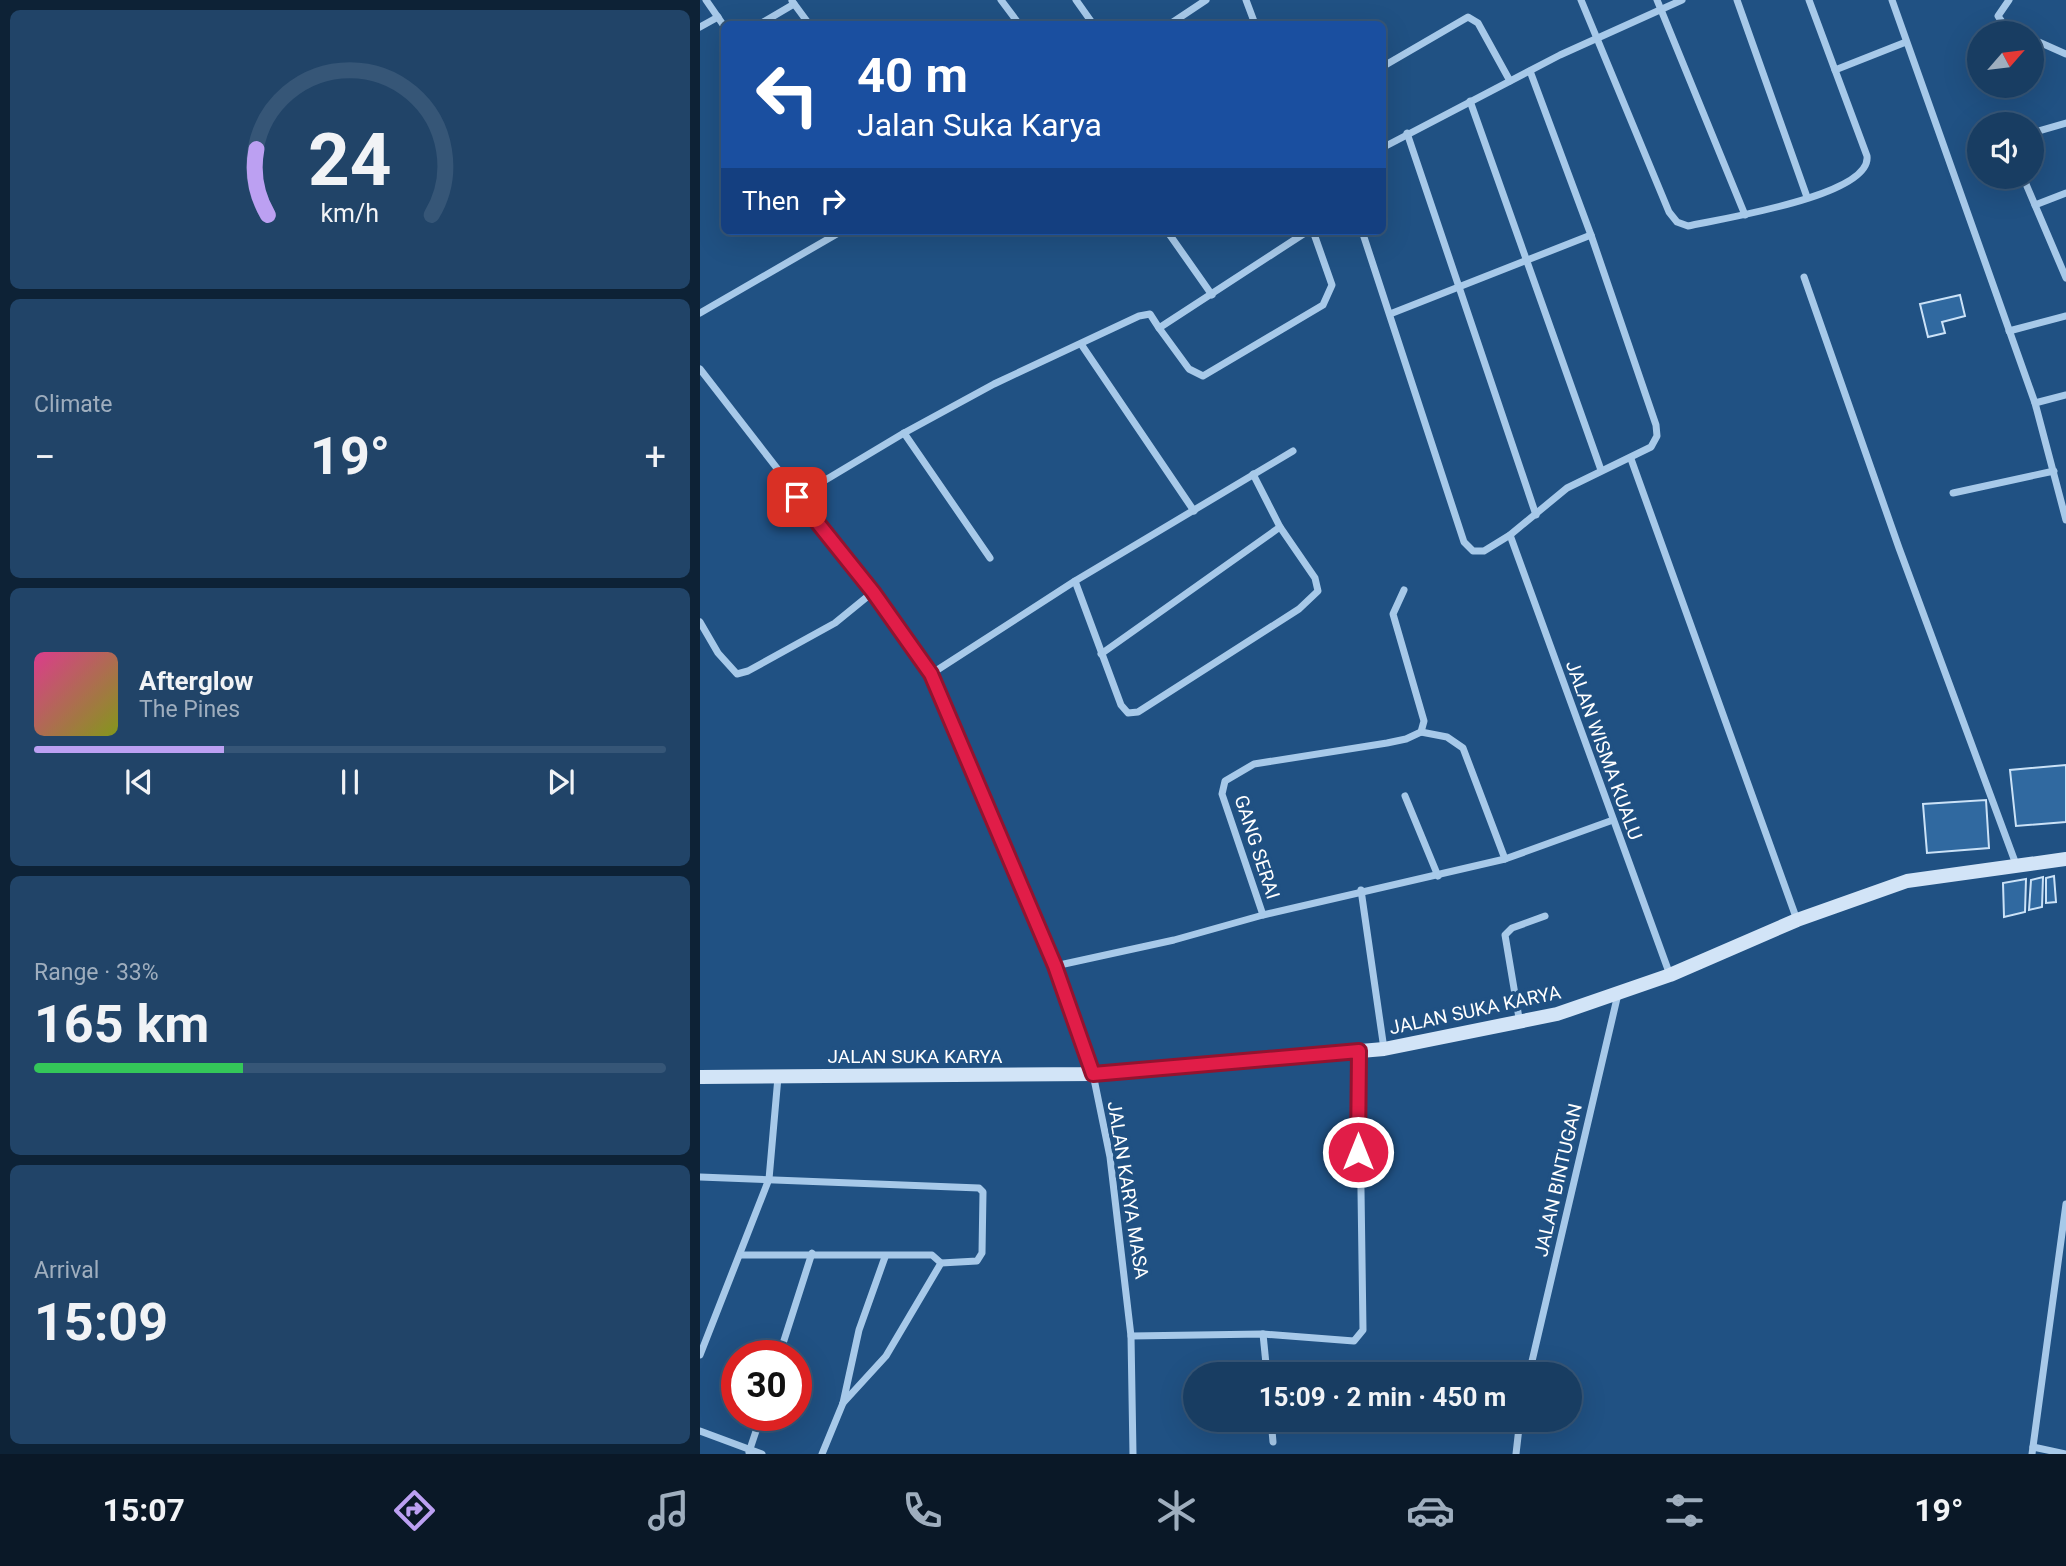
<!DOCTYPE html>
<html lang="en">
<head>
<meta charset="utf-8">
<style>
  body { margin:0; font-family:Roboto,sans-serif; background:#214468; color:#f1f3f6; height:100vh; display:flex; flex-direction:column; font-size:26px; white-space:nowrap }
  * { box-sizing:border-box; margin:0 }
  p { font-size:23px; color:#9faebe }
  .icon { flex:none; width:38px; height:38px; fill:none; stroke:currentColor; stroke-width:2; stroke-linecap:round; stroke-linejoin:round }
  .map { position:relative; flex:1; overflow:hidden }
  .panel { display:flex; flex-direction:column; gap:10px; padding:10px; background:#0d2236; width:700px }
  .panel>* { flex:none }
  .guide { position:absolute; left:21px; top:21px; width:665px; height:214px; border-radius:10px; box-shadow:0 7px 28px #0002,0 0 0 2px #365677; background:#1a4fa0; color:#fff; overflow:hidden }
  .needle { width:46px; rotate:62deg }
  .buttons { position:absolute; left:1267px; top:21px; display:grid; gap:14px }
  .buttons a { display:grid; place-items:center; width:77px; height:77px; border-radius:50%; background:#183d62; box-shadow:0 7px 28px #0002,0 0 0 2px #365677; font-size:35px }
  .speed { position:absolute; left:21px; top:1340px; display:flex; gap:14px; font-size:35px; font-weight:700; text-align:center }
  .speed>* { display:grid; place-content:center; width:91px; height:91px; border-radius:50%; background:#183d62; box-shadow:0 7px 28px #0002,0 0 0 2px #365677; line-height:1 }
  .speed .limit { border:10px solid #d22; background:#fff; color:#111 }
  .pin { position:absolute; display:grid; place-items:center; width:60px; height:60px; color:#fff; margin:-30px; border-radius:14px; box-shadow:0 4px 10px #0006 }
  .me { position:absolute; width:77px; margin:-38px; rotate:0deg; stroke-linejoin:round; filter:drop-shadow(0 0 5px #0008) }
  .turn { display:flex; align-items:center; gap:24px; height:147px; padding:0 21px; font-size:32px }
  .turn .icon { width:91px; height:91px; stroke-width:2.5 }
  .turn b { display:block; font-size:49px; line-height:60px }
  .then { display:flex; align-items:center; height:66px; padding:0 21px; background:#0003; gap:14px; font-size:26px }
  .big { font-size:52px; font-weight:700; line-height:1.1 }
  .panel .tile { flex:1; display:flex; flex-direction:column; justify-content:center; gap:10px; min-width:0; padding:0 24px; border-radius:10px; background:#214468 }
  .panel .dial { align-items:center; gap:0 }
  .dial svg { height:182px; overflow:visible; fill:none; stroke:#365677; stroke-width:7; stroke-linecap:round; text-anchor:middle }
  .dial text { fill:#f1f3f6; stroke:none }
  .song { display:flex; align-items:center; gap:21px }
  .cover { width:84px; height:84px; border-radius:10px; background:linear-gradient(135deg,hsl(330 70% 55%),hsl(70 70% 35%)) }
  .played { height:7px; border-radius:4px; background:linear-gradient(90deg,#bca0f2 30%,#365677 30%) }
  .keys { display:flex; justify-content:space-around; direction:ltr }
  .heat { display:flex; justify-content:space-between; align-items:center; font-size:38px; direction:ltr }
  .charge { height:10px; border-radius:5px; background:linear-gradient(90deg,#34c759 33%,#365677 0) }
  .trip { position:absolute; left:483px; top:1362px; width:399px; height:70px; border-radius:35px; background:#183d62; box-shadow:0 7px 28px #0002,0 0 0 2px #365677; font-weight:700; line-height:70px; text-align:center }
  .tabs { display:flex; height:112px; justify-content:space-around; align-items:center; background:#0a1827; color:#9faebe }
  .tabs .icon { width:49px; height:49px }
  .tabs .current { color:#bca0f2 }
  .tabs b { font-size:32px; color:#f1f3f6 }
  main { display:flex; flex:1; min-height:0 }
  .map>svg:first-child { display:block }
  .building { fill:#3069a0; stroke:#cbe2f7; stroke-width:2 }
  .lines { fill:none; stroke-linecap:round; stroke-linejoin:round }
  .street { stroke:#a7c9e9; stroke-width:7 }
  .secondary { stroke:#d2e4f7; stroke-width:14 }
  .route-casing { stroke:#92132f; stroke-width:18 }
  .route { stroke:#e11d48; stroke-width:12 }
  .labels { text-anchor:middle; dominant-baseline:central; stroke-width:7; stroke-linejoin:round; paint-order:stroke }
  .street-label { font-size:19px; fill:#fff; stroke:#205183 }
</style>
</head>
<body>
<main>
<section class="panel">
<div class="tile dial"><svg viewBox="0 0 100 80">
<path d="M14 69A42 42 0 1 1 86 69"/>
<path d="M14 69A42 42 0 0 1 9 40" stroke="#bca0f2"/>
<text x="50" y="56" font-size="32" font-weight="700">24</text>
<text x="50" y="72" font-size="11">km/h</text>
</svg></div>
<div class="tile"><p>Climate</p>
<div class="heat"><a>−</a><b class="big">19°</b><a>+</a></div>
</div>
<div class="tile">
<div class="song"><i class="cover"></i><div><b>Afterglow</b><p>The Pines</p></div></div>
<div class="played"></div>
<div class="keys"><svg class="icon" aria-label="previous" viewBox="0 0 24 24"><path d="M18 5L8 12l10 7zM5 5v14"/></svg><svg class="icon" aria-label="pause" viewBox="0 0 24 24"><path d="M8 5v14M16 5v14"/></svg><svg class="icon" aria-label="next" viewBox="0 0 24 24"><path d="M6 5l10 7-10 7zM19 5v14"/></svg></div>
</div>
<div class="tile"><p>Range · 33%</p><b class="big">165 km</b><div class="charge"></div></div>
<div class="tile"><p>Arrival</p><b class="big">15:09</b></div>
</section>
<div class="map">
<svg width="1366" height="1454" viewBox="0 0 1366 1454">
  <rect width="100%" height="100%" fill="#205183"/>
  <!-- building -->
  <g class="building">
    <path d="M1260,295L1265,316L1242,322L1245,333L1228,337L1220,304Z"/>
    <path d="M1366,765V822L1316,826L1310,770Z"/>
    <path d="M1286,800L1289,848L1227,853L1223,804Z"/>
    <path d="M1354,876L1356,902L1346,903V878Z"/>
    <path d="M1343,877L1342,907L1329,910L1331,880Z"/>
    <path d="M1326,879L1325,912L1304,917L1303,883Z"/>
  </g>
  <g class="lines">
    <!-- street -->
    <g class="street">
      <path d="M6,0L24,26"/>
      <path d="M301,0L319,24"/>
      <path d="M376,0L393,24"/>
      <path d="M546,0L555,24"/>
      <path d="M881,0L969,212L977,222L988,226C1019,219 1172,196 1167,156L1135,70"/>
      <path d="M957,0L1045,215"/>
      <path d="M1037,0L1107,197"/>
      <path d="M1109,0L1135,70L1206,42"/>
      <path d="M1192,0L1335,403L1366,520"/>
      <path d="M1309,0L1298,16L1305,26L1319,33"/>
      <path d="M92,1L109,24"/>
      <path d="M60,24L94,4"/>
      <path d="M470,24L506,0"/>
      <path d="M0,27L18,17"/>
      <path d="M1332,39L1366,54"/>
      <path d="M682,67L768,17L778,23L810,81"/>
      <path d="M770,101L901,470"/>
      <path d="M707,133L836,515"/>
      <path d="M1332,133L1366,123"/>
      <path d="M682,148L860,55L982,0"/>
      <path d="M1323,177L1366,278"/>
      <path d="M1335,205L1366,193"/>
      <path d="M467,231L512,295"/>
      <path d="M662,231L764,542L773,551H784L810,535L867,488L951,447L957,436L956,425L891,235L830,71"/>
      <path d="M1104,277L1199,548L1317,867"/>
      <path d="M0,313L142,231"/>
      <path d="M690,314L891,235"/>
      <path d="M459,328L489,369L503,376L623,305L632,285L613,231"/>
      <path d="M1309,331L1366,316"/>
      <path d="M381,344L494,511"/>
      <path d="M0,369L173,592L231,674L355,966L393,1074L410,1157L431,1336L433,1454"/>
      <path d="M1335,403L1366,395"/>
      <path d="M204,433L290,558"/>
      <path d="M931,459L1097,920"/>
      <path d="M1253,493L1354,471"/>
      <path d="M97,497L204,433L294,384L439,316L450,314L459,328L608,231"/>
      <path d="M810,535L970,975"/>
      <path d="M375,581L421,705L428,713L438,712L599,609L618,591L615,578L580,527L553,474"/>
      <path d="M704,590L693,614L724,721L721,732"/>
      <path d="M0,622L18,653L37,674L48,671L135,623L173,592"/>
      <path d="M401,654L580,527"/>
      <path d="M231,674L375,581L593,451"/>
      <path d="M721,732L747,737L763,748L805,859"/>
      <path d="M705,796L738,876"/>
      <path d="M661,890L684,1049"/>
      <path d="M563,915L805,859L913,820"/>
      <path d="M355,966L474,940L563,915L522,794L525,781L554,764L687,743L706,739L721,732"/>
      <path d="M820,1024L805,935L812,928L845,916"/>
      <path d="M0,1177L279,1188L283,1192L282,1253L277,1261L241,1263"/>
      <path d="M41,1255H232L241,1263L186,1356L143,1403"/>
      <path d="M563,1334L567,1374"/>
      <path d="M431,1336L563,1334L654,1341L663,1330L659,1051"/>
      <path d="M0,1355L69,1179L78,1077"/>
      <path d="M79,1356L112,1253"/>
      <path d="M829,1374L918,994"/>
      <path d="M571,1419L573,1442"/>
      <path d="M0,1431L62,1454"/>
      <path d="M1333,1447L1366,1454"/>
      <path d="M49,1452L61,1416"/>
      <path d="M122,1454L143,1403L159,1330L185,1257"/>
      <path d="M816,1454L820,1419"/>
      <path d="M1332,1454L1366,1204"/>
    </g>
    <!-- secondary -->
    <path class="secondary" d="M0,1077L393,1074L684,1049L857,1014L970,975L1097,920L1207,881L1366,859"/>
  </g>
  <g class="lines">
    <defs>
      <path id="route" d="M97,497L173,592L231,674L355,966L393,1074L659,1051L658,1152"/>
    </defs>
    <!-- route casing -->
    <use href="#route" class="route-casing"/>
    <!-- route -->
    <use href="#route" class="route"/>
  </g>
  <g class="labels">
    <!-- street labels -->
    <g class="street-label">
      <text transform="translate(904 750) rotate(70)">JALAN WISMA KUALU</text>
      <text transform="translate(557 847) rotate(72)">GANG SERAI</text>
      <text transform="translate(775 1010) rotate(-12)">JALAN SUKA KARYA</text>
      <text x="215" y="1056">JALAN SUKA KARYA</text>
      <text transform="translate(858 1180) rotate(-77)">JALAN BINTUGAN</text>
      <text transform="translate(428 1190) rotate(81)">JALAN KARYA MASA</text>
    </g>
  </g>
</svg>
<div class="buttons">
<a><svg class="needle" viewBox="-14 -14 28 28"><path d="M0-13l5 13h-10z" fill="#e53935"/><path d="M0 13l5-13h-10z" fill="#9faebe"/></svg></a>
<a><svg class="icon" aria-label="sound" viewBox="0 0 24 24"><path d="M4 9h4l5-4v14l-5-4H4zM17 9q2 3 0 6"/></svg></a>
</div>
<div class="speed"><div class="limit">30</div></div>
<div class="pin" style="left:97px;top:497px;background:#d93025"><svg class="icon" aria-label="arrive" viewBox="0 0 24 24"><path d="M6 21V4h12l-3 4 3 4H6"/></svg></div>
<svg class="me" style="left:658px;top:1152px" viewBox="-20 -20 40 40"><circle r="17" fill="#e11d48" stroke="#fff" stroke-width="3"/><path d="M0-11L8 9 0 5-8 9z" fill="#fff"/></svg>
<div class="trip">15:09 · 2 min · 450 m</div>
<div class="guide">
<div class="turn"><svg class="icon" aria-label="left" viewBox="0 0 24 24"><path d="M17 20v-9H6M10 6l-5 5 5 5"/></svg><div><b>40 m</b>Jalan Suka Karya</div></div>
<div class="then">Then<svg class="icon" aria-label="right" viewBox="0 0 24 24"><path d="M7 20v-9h11M14 6l5 5-5 5"/></svg></div>
</div>
</div>
</main>
<nav class="tabs">
<b>15:07</b>
<svg class="icon current" aria-label="directions" viewBox="0 0 24 24"><path d="M12 3l9 9-9 9-9-9zM9 14v-3h6M13 9l2 2-2 2"/></svg>
<svg class="icon" aria-label="music" viewBox="0 0 24 24"><path d="M9 18V5l10-2v13"/><circle cx="6" cy="18" r="3"/><circle cx="16" cy="16" r="3"/></svg>
<svg class="icon" aria-label="phone" viewBox="0 0 24 24"><path d="M5 4h4l2 5-3 2q2 4 5 5l2-3 5 2v4C11 20 4 13 5 4z"/></svg>
<svg class="icon" aria-label="climate" viewBox="0 0 24 24"><path d="M12 3v18M4 7l16 10M4 17L20 7"/></svg>
<svg class="icon" aria-label="car" viewBox="0 0 24 24"><path d="M5 17H2v-5l4-1 3-4h7l3 4 3 1v5h-3M9 17h6M6 11h13"/><circle cx="7" cy="17" r="2"/><circle cx="17" cy="17" r="2"/></svg>
<svg class="icon" aria-label="filters" viewBox="0 0 24 24"><path d="M4 7h16M4 17h16"/><circle cx="9" cy="7" r="2"/><circle cx="15" cy="17" r="2"/></svg>
<b>19°</b>
</nav>
</body>
</html>
